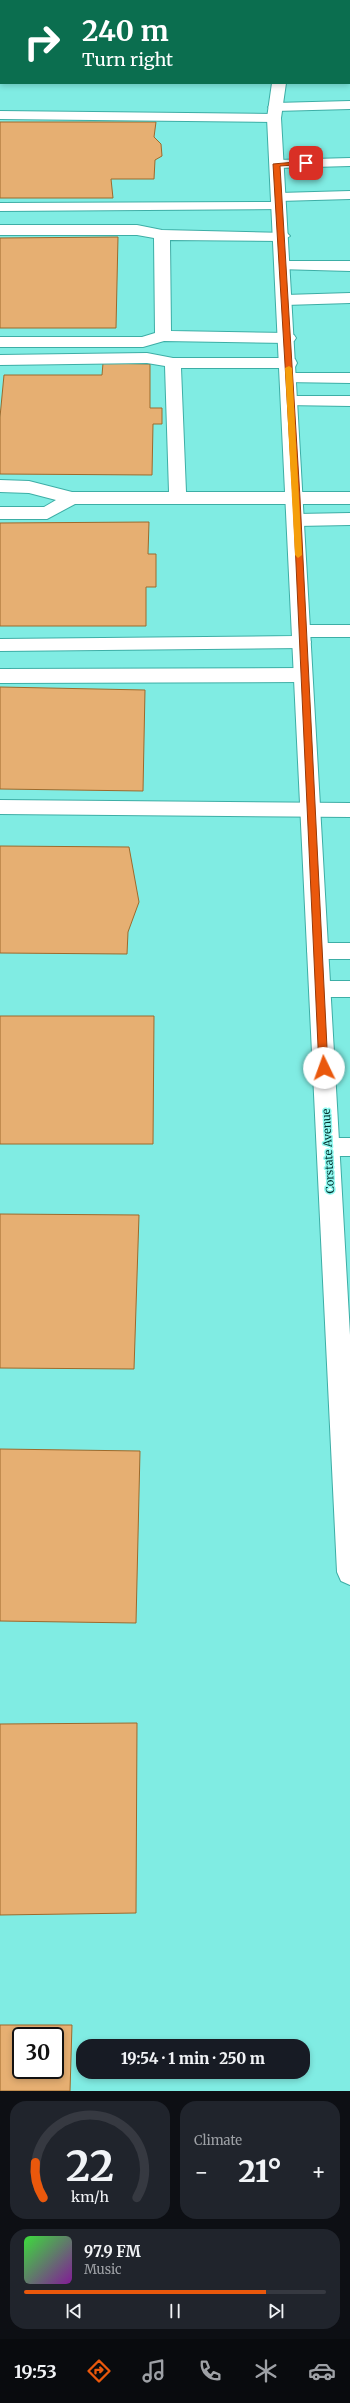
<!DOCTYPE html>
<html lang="en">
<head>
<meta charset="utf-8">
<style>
  body { margin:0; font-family:Merriweather,serif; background:#20242c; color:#f1f3f6; height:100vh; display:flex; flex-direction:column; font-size:15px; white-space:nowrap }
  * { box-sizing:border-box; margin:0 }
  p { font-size:13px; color:#9ea1a6 }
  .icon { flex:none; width:22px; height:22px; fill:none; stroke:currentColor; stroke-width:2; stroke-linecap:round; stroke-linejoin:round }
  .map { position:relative; height:2091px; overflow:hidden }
  .panel { display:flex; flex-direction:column; gap:10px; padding:10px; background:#0d0f14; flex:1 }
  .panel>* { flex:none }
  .top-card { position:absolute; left:0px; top:0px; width:350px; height:84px; box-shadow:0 2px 6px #0003; background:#0b6e4f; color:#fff; overflow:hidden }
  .speed { position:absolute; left:12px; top:2027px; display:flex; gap:8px; font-size:20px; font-weight:700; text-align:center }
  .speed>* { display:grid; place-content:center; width:52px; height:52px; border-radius:50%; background:#171b24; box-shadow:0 2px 6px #0003; line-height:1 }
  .speed .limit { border:2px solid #111; border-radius:6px; background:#fff; color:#111 }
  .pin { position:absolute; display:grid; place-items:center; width:34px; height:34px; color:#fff; margin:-17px; border-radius:8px; box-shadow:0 2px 6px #0006 }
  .me { position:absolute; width:44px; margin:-22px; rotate:357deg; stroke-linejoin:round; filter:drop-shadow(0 0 3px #0008) }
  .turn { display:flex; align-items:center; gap:14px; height:84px; padding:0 16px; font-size:18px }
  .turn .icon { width:52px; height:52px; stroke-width:2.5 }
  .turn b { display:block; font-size:28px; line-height:34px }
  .big { font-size:30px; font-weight:800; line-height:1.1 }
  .panel .widget { flex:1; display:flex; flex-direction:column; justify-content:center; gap:6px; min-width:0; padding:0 14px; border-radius:16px; background:#20242c }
  .panel .dial { align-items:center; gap:0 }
  .dial svg { height:104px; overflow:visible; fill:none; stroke:#363941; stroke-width:7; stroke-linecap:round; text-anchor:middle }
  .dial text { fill:#f1f3f6; stroke:none }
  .song { display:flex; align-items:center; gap:12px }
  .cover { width:48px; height:48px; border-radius:6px; background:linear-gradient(135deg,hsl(120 70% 55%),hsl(290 70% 35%)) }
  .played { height:4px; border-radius:2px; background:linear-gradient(90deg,#ea580c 80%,#363941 80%) }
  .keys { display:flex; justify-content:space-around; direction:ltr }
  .heat { display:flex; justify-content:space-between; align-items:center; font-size:22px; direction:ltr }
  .panel .tiles { flex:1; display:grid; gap:10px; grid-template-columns:1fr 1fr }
  .widget:last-child { grid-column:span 2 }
  .trip { position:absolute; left:76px; top:2039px; width:234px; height:40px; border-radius:16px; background:#171b24; box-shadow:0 2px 6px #0003; font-weight:800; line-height:40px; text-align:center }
  .menu { display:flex; height:64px; justify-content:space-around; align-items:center; background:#090b0e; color:#9ea1a6 }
  .menu .icon { width:28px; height:28px }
  .menu .active { color:#ea580c }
  .menu b { font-size:18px; color:#f1f3f6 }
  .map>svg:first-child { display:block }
  .building { fill:#e6af72; stroke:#9d6a2c; fill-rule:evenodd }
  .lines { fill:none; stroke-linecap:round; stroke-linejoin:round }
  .lane-casing { stroke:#3daea6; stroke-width:2 }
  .street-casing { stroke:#3daea6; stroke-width:2 }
  .lane { fill:#fff; fill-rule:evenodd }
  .street { fill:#fff; fill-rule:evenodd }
  .route { fill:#ea580c; stroke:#983908 }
  .slow { fill:#f59e0b }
  .labels { text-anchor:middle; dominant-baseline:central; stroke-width:3; stroke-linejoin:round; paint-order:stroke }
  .street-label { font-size:11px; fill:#003330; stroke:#8ef9f0 }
</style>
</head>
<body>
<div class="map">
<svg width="350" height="2091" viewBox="0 0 350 2091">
  <rect width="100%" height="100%" fill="#80ece3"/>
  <!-- building -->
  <g class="building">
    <path d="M0,0H22L1,1V41Z"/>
    <rect x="71" y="0" width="132" height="1"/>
    <path d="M0,122H156L154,137L161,144L162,156L155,160L154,179H111L113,198H0Z"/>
    <path d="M118,237L116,328H0V238Z"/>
    <path d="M103,363L150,364V408H162V424H153L152,475L0,474V417L4,375H102Z"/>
    <path d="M149,522L148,554H156V587H146V626H0V523Z"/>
    <path d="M0,687L145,690L143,791L0,789Z"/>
    <path d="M0,846L129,847L139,902L128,932L127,954L0,953Z"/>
    <path d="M0,1016H154L153,1144H0Z"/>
    <path d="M0,1214L139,1215L134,1369L0,1368Z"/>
    <path d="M0,1449L140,1451L136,1623L0,1621Z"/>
    <path d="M137,1723L136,1913L0,1915V1724Z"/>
    <path d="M0,2025H72L70,2091H0ZM21,2036H55V2070H21Z"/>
  </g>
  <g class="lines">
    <defs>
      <g id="lane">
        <path d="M350,101V109L275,111L268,107L275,103Z"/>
        <path d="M0,111L274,114L281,118L274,122L0,119Z"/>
        <path d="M350,158V166L277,168L270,164L277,160Z"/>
        <path d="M350,191V199L279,201L272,197L279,193Z"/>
        <path d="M279,202L284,203L286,206L284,209L0,211V203Z"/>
        <path d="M0,225H137L162,230L287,233L290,236L282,241L170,240L171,331L288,333L294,335L296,338L294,341L288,343L164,341L143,347H0V337H142L155,333L154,238L137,235H0Z"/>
        <path d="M283,261H350V271L278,269L275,266L278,263Z"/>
        <path d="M350,293V303L285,305L277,300L285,295Z"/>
        <path d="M147,353L173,358H289L295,359L297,363L295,367L289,368H181L186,492H350V504H75L47,519H0V507H44L56,500L29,493L0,492V480L29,481L72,492H169L165,366L147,363L0,365V355Z"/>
        <path d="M289,373H350V383L283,382L281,378L283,374Z"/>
        <path d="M290,396H350V406L284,405L282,401L284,397Z"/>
        <path d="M350,513V525L297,526L291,524L288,520L291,516L297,514Z"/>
        <path d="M301,625H350V637H308L311,642L308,647L302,648L0,651V639L295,636L292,631L295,627Z"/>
        <path d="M303,668L309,670L312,675L309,680L303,682L0,683V669Z"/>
        <path d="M0,800L350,803V817L0,814Z"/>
        <path d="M317,943H350V959H317L310,957L307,951L310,945Z"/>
        <path d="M320,981H350V997H320L313,995L310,989L313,983Z"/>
        <path d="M328,1138H350V1156H328L320,1154L317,1147L320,1140Z"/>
      </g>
      <g id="street">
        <rect x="299" y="0" width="14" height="1"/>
        <path d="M272,83H286L281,118L350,1335V1585L341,1581L337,1572L267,118Z"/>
      </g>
    </defs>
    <!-- lane casing -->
    <use href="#lane" class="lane-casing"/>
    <!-- street casing -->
    <use href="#street" class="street-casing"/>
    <!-- lane -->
    <use href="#lane" class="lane"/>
    <!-- street -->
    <use href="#street" class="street"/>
  </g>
  <!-- route -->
  <path class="route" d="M306,161L308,164L280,166L300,498L328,1068L324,1072L319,1068L293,498L273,164Z"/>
  <!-- slow -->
  <path class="slow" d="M289,366L292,368L302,555L298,558L295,555L285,368Z"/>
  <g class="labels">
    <!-- street labels -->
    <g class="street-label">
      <text transform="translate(328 1151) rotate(-93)">Corstate Avenue</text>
    </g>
  </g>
</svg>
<div class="speed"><div class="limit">30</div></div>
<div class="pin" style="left:306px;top:163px;background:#d93025"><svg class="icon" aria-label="arrive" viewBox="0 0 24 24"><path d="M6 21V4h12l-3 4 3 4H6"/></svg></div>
<svg class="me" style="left:324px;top:1068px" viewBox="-20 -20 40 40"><circle r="19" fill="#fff"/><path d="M0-13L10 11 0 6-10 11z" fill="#ea580c"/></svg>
<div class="trip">19:54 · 1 min · 250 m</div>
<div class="top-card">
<div class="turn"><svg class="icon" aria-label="right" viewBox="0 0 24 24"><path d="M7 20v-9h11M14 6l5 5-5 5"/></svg><div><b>240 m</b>Turn right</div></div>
</div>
</div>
<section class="panel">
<div class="tiles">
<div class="widget dial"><svg viewBox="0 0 100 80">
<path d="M14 69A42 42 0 1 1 86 69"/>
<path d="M14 69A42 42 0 0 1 8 42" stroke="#ea580c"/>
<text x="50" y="56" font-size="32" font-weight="700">22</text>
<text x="50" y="72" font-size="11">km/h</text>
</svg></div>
<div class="widget"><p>Climate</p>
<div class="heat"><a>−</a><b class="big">21°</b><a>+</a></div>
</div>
<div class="widget">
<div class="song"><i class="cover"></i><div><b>97.9 FM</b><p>Music</p></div></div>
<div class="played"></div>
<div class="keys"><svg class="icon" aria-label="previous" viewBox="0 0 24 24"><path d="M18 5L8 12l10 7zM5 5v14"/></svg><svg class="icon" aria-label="pause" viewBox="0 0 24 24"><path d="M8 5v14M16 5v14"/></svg><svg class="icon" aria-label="next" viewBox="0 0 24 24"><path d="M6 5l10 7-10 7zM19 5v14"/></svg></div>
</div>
</div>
</section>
<nav class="menu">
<b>19:53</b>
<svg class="icon active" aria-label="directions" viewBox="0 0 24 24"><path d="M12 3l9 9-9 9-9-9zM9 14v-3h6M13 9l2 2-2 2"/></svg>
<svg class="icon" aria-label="music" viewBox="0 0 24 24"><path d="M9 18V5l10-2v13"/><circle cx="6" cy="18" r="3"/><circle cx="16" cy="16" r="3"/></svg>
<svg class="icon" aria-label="phone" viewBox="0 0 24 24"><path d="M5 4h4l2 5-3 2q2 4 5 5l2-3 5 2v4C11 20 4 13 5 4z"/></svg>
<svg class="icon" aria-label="climate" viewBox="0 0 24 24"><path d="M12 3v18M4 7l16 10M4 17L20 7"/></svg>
<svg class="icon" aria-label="car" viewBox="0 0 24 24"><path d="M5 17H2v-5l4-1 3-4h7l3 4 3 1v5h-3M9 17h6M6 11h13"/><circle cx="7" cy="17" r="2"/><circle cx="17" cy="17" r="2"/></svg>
</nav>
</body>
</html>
